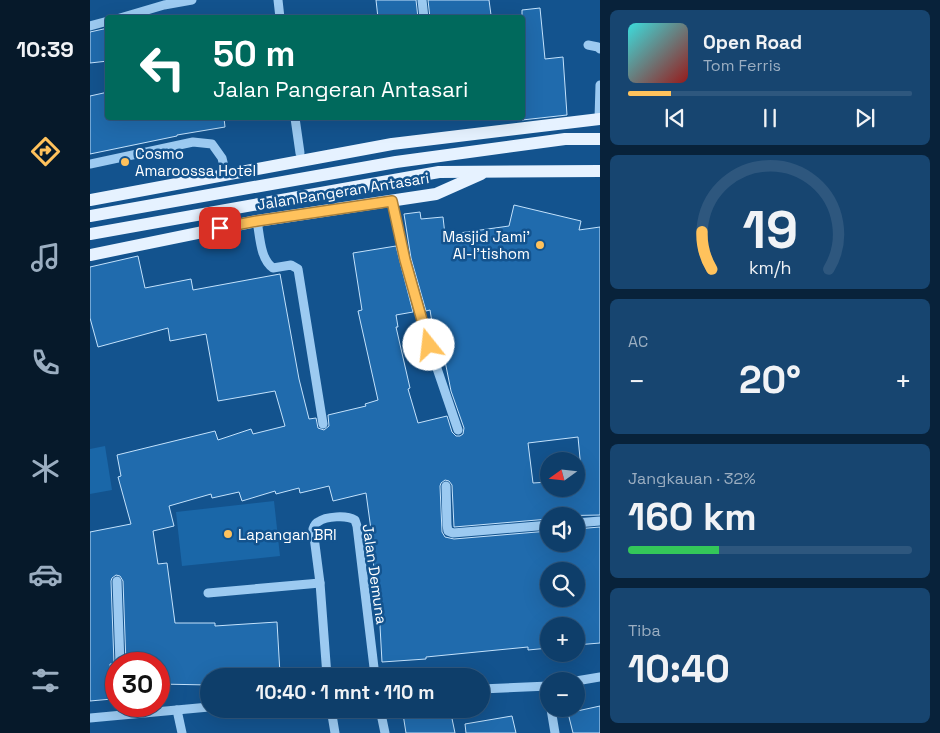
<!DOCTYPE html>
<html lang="id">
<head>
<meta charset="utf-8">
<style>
  body { margin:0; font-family:"Space Grotesk",sans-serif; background:#174570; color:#f1f3f6; height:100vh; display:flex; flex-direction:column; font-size:19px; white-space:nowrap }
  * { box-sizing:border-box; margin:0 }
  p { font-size:16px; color:#9baec1 }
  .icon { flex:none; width:28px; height:28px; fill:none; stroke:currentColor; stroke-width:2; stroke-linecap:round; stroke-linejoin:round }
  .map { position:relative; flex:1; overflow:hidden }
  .sheet { display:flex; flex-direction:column; gap:10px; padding:10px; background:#08223a; width:340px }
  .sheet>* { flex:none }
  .hud { position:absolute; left:15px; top:15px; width:420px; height:105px; border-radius:5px; box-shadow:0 5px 20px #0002,0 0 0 1px #2e577e; background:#00695c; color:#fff; overflow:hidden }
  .needle { width:32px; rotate:255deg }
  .fabs { position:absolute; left:450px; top:452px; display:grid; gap:10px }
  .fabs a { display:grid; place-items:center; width:45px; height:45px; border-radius:50%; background:#0e3e6a; box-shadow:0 5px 20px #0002,0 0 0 1px #2e577e; font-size:25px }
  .speed { position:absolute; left:15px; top:652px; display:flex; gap:10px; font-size:25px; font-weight:700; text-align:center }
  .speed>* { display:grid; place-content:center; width:65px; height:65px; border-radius:50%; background:#0e3e6a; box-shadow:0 5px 20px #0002,0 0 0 1px #2e577e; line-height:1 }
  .speed .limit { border:8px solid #d22; background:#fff; color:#111 }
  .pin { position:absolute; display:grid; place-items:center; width:42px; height:42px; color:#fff; margin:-21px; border-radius:10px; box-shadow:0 2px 8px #0006 }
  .me { position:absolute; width:55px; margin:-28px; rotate:344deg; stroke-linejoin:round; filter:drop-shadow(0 0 4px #0008) }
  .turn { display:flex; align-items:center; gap:18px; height:105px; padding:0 25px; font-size:22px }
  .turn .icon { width:65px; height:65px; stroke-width:2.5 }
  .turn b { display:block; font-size:35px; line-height:42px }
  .big { font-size:38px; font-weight:600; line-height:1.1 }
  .sheet .card { flex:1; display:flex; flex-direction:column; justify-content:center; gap:8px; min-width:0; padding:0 18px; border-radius:8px; background:#174570 }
  .sheet .dial { align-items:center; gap:0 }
  .dial svg { height:130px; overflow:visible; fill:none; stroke:#2e577e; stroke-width:7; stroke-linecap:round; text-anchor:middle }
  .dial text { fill:#f1f3f6; stroke:none }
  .song { display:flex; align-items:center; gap:15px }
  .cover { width:60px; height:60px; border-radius:8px; background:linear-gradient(135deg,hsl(180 70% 55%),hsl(0 70% 35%)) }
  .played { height:5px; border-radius:2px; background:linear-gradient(90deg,#ffc25c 15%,#2e577e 15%) }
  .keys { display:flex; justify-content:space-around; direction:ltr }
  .heat { display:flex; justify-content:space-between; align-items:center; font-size:28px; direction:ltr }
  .charge { height:8px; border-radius:4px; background:linear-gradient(90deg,#34c759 32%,#2e577e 0) }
  .trip { position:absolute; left:110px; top:668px; width:290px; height:50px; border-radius:25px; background:#0e3e6a; box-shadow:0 5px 20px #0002,0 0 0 1px #2e577e; font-weight:600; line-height:50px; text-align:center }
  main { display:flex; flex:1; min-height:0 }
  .tab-bar { display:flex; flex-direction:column; width:90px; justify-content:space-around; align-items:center; background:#06192a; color:#9baec1 }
  .tab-bar .icon { width:35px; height:35px }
  .tab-bar .active { color:#ffc25c }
  .tab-bar b { font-size:22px; color:#f1f3f6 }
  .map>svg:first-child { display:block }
  .grass { fill:#1a67a8 }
  .building { fill:#206bad; stroke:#c3e2fc; fill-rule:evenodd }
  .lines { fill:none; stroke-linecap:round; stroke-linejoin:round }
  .minor { stroke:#9ccaf1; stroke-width:9 }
  .major { stroke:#e6f2ff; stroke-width:12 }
  .route-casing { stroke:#a67e3c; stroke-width:12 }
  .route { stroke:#ffc25c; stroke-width:9 }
  .poi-dot { fill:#ffc25c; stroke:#13538e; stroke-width:2 }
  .labels { text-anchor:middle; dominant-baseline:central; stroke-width:5; stroke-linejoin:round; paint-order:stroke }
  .poi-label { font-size:15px; fill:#fff; stroke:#13538e; text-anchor:start }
  .street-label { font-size:15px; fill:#fff; stroke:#13538e }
</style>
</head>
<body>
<main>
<nav class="tab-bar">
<b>10:39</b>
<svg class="icon active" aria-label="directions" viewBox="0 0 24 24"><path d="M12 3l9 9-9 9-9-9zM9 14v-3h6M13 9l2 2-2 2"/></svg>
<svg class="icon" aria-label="music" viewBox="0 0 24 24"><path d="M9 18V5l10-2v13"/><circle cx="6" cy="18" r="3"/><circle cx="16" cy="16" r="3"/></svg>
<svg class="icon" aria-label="phone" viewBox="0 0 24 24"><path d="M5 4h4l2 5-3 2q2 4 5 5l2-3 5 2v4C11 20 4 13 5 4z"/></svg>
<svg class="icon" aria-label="climate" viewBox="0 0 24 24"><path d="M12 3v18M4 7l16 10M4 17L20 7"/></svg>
<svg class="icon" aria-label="car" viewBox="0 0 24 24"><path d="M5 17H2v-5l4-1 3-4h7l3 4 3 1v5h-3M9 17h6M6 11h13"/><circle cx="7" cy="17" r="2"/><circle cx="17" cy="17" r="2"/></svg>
<svg class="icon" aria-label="filters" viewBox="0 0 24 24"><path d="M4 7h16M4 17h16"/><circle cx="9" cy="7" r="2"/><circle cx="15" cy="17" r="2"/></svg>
</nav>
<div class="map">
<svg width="510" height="733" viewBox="0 0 510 733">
  <rect width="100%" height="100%" fill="#13538e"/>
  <!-- grass -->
  <g class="grass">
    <path d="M15,446L22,490L0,494V449Z"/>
    <path d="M184,501L190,556L92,566L86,512Z"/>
  </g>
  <!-- building -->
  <g class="building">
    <path d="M286,0H326L328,18H288Z"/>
    <path d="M338,0H399L401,15L386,18H340Z"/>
    <path d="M450,8L455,59L473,57L477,115L432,120V10Z"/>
    <path d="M18,28V61L0,63V32Z"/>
    <path d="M18,92V118H134L135,127L87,135V136L0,154V96Z"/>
    <path d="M424,205L491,221L489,230L510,227V515L459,516V519L364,527L362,485L359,481L355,480L351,483L350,486L352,532L355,537L364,539L459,531V544H486V529L510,527V643L486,645V626H459V648L438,650V647L336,657V659L292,662L288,590H285L282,537L276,493L243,501L239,486L210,493L209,488L186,494L185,491L152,501L149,492L122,498L121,494L79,506L84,526L63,531L68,564L77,563L85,623H125V626L187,622L190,674L119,676V685L69,684V664H36L33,581L30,576L26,575L22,578L21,581L24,664H20L22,699L0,701V532L41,524L28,477L31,476L27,455L125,431L128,440L161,429L163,434L195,426L185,391L128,401L116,334L80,341L78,328L8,347L0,318V267L48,256L55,288L101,279L103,290L190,274L209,379L219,419L226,418L228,428L234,430L239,426L238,415L276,406L275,404L288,400L268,311L272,310L263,253L306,246L323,312L306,315L308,327H306L320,388L318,389L328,423L357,416L362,432L366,436H370L373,434L374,428L361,391L355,361H351L346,347L340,310L336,311L321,258L314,214L330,212L331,219L353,217L355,235L419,226ZM488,437L492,480H486V489H459V482L443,483L438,443ZM459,571H486V599H459Z"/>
    <path d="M510,706V733H483L478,713Z"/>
    <path d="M343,709H360L365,733H316L313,714Z"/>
    <path d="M422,716L426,733H376L375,724Z"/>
  </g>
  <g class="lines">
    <!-- minor -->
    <g class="minor">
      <path d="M188,0L190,18"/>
      <path d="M332,0L334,18"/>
      <path d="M30,18L74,5L102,0"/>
      <path d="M0,26L18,21"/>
      <path d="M498,45L508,47L510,49"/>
      <path d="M205,118L210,153"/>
      <path d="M509,119L510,85"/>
      <path d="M0,164L103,142L122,144L132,158L136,175"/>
      <path d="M302,201L315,260L339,345L368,430"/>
      <path d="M167,221C170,236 170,259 183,268L201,265L208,269L233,424"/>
      <path d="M356,486L357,525L358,531L363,533L459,525"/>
      <path d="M486,523L510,521"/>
      <path d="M27,581L30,664"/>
      <path d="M118,593L230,583"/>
      <path d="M237,676L230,583L223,529C224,526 225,523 228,522C236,516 257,515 265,520L267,526L285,676"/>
      <path d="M486,681L510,677"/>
      <path d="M457,686L459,697"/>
      <path d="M391,689L459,686"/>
      <path d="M241,709L245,733"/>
      <path d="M290,709L295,733"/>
      <path d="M461,709L465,733"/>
      <path d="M87,710L92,733"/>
      <path d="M0,718L119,707"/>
    </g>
    <!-- major -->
    <g class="major">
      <path d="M0,200L302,144L510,119"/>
      <path d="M0,216L306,162L475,139H510"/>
      <path d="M0,234L349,172L510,171"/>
      <path d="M0,255L167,221L346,194L391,174"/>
    </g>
  </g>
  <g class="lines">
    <defs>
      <path id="route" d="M130,228L167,221L302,201L315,260L339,345"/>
    </defs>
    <!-- route casing -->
    <use href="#route" class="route-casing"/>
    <!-- route -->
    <use href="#route" class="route"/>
  </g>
  <!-- markers -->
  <g class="poi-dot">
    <circle cx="35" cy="162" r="5"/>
    <circle cx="450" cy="245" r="5"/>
    <circle cx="138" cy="534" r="5"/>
  </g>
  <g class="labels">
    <!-- poi labels -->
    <g class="poi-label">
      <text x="45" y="153">Cosmo<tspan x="45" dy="17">Amaroossa Hotel</tspan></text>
      <text x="440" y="236" text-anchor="end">Masjid Jami'<tspan x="440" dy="17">Al-I'tishom</tspan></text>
      <text x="148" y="534">Lapangan BRI</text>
    </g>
    <!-- street labels -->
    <g class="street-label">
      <text transform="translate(253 191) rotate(-9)">Jalan Pangeran Antasari</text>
      <text transform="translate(285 574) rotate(82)">Jalan Demuna</text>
    </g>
  </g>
</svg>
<div class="fabs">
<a><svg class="needle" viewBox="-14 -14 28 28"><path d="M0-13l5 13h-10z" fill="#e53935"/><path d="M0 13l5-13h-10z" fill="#9baec1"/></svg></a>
<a><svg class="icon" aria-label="sound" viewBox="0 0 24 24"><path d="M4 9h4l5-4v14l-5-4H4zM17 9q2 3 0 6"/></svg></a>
<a><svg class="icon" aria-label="search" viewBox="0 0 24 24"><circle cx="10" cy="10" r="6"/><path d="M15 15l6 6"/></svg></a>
<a>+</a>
<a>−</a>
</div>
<div class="speed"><div class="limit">30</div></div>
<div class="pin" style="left:130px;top:228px;background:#d93025"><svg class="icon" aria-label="arrive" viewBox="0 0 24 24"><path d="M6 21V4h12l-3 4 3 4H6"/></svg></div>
<svg class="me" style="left:339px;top:345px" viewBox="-20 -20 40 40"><circle r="19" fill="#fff"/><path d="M0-13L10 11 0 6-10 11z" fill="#ffc25c"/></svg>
<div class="trip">10:40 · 1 mnt · 110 m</div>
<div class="hud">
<div class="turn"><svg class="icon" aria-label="left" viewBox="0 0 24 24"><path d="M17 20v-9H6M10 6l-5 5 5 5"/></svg><div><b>50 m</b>Jalan Pangeran Antasari</div></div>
</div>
</div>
<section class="sheet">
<div class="card">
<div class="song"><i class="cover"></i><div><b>Open Road</b><p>Tom Ferris</p></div></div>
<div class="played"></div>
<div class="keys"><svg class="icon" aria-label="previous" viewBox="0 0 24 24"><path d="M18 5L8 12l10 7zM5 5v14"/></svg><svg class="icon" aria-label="pause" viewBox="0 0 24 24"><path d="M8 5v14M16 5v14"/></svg><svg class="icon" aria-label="next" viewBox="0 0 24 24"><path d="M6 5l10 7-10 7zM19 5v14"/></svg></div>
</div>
<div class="card dial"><svg viewBox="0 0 100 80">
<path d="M14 69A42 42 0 1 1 86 69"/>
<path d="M14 69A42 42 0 0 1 8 46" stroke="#ffc25c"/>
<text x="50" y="56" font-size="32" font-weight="700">19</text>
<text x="50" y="72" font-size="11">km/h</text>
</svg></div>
<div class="card"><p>AC</p>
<div class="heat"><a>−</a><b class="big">20°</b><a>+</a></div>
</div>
<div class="card"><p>Jangkauan · 32%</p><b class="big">160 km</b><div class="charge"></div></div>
<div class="card"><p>Tiba</p><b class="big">10:40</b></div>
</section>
</main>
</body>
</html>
